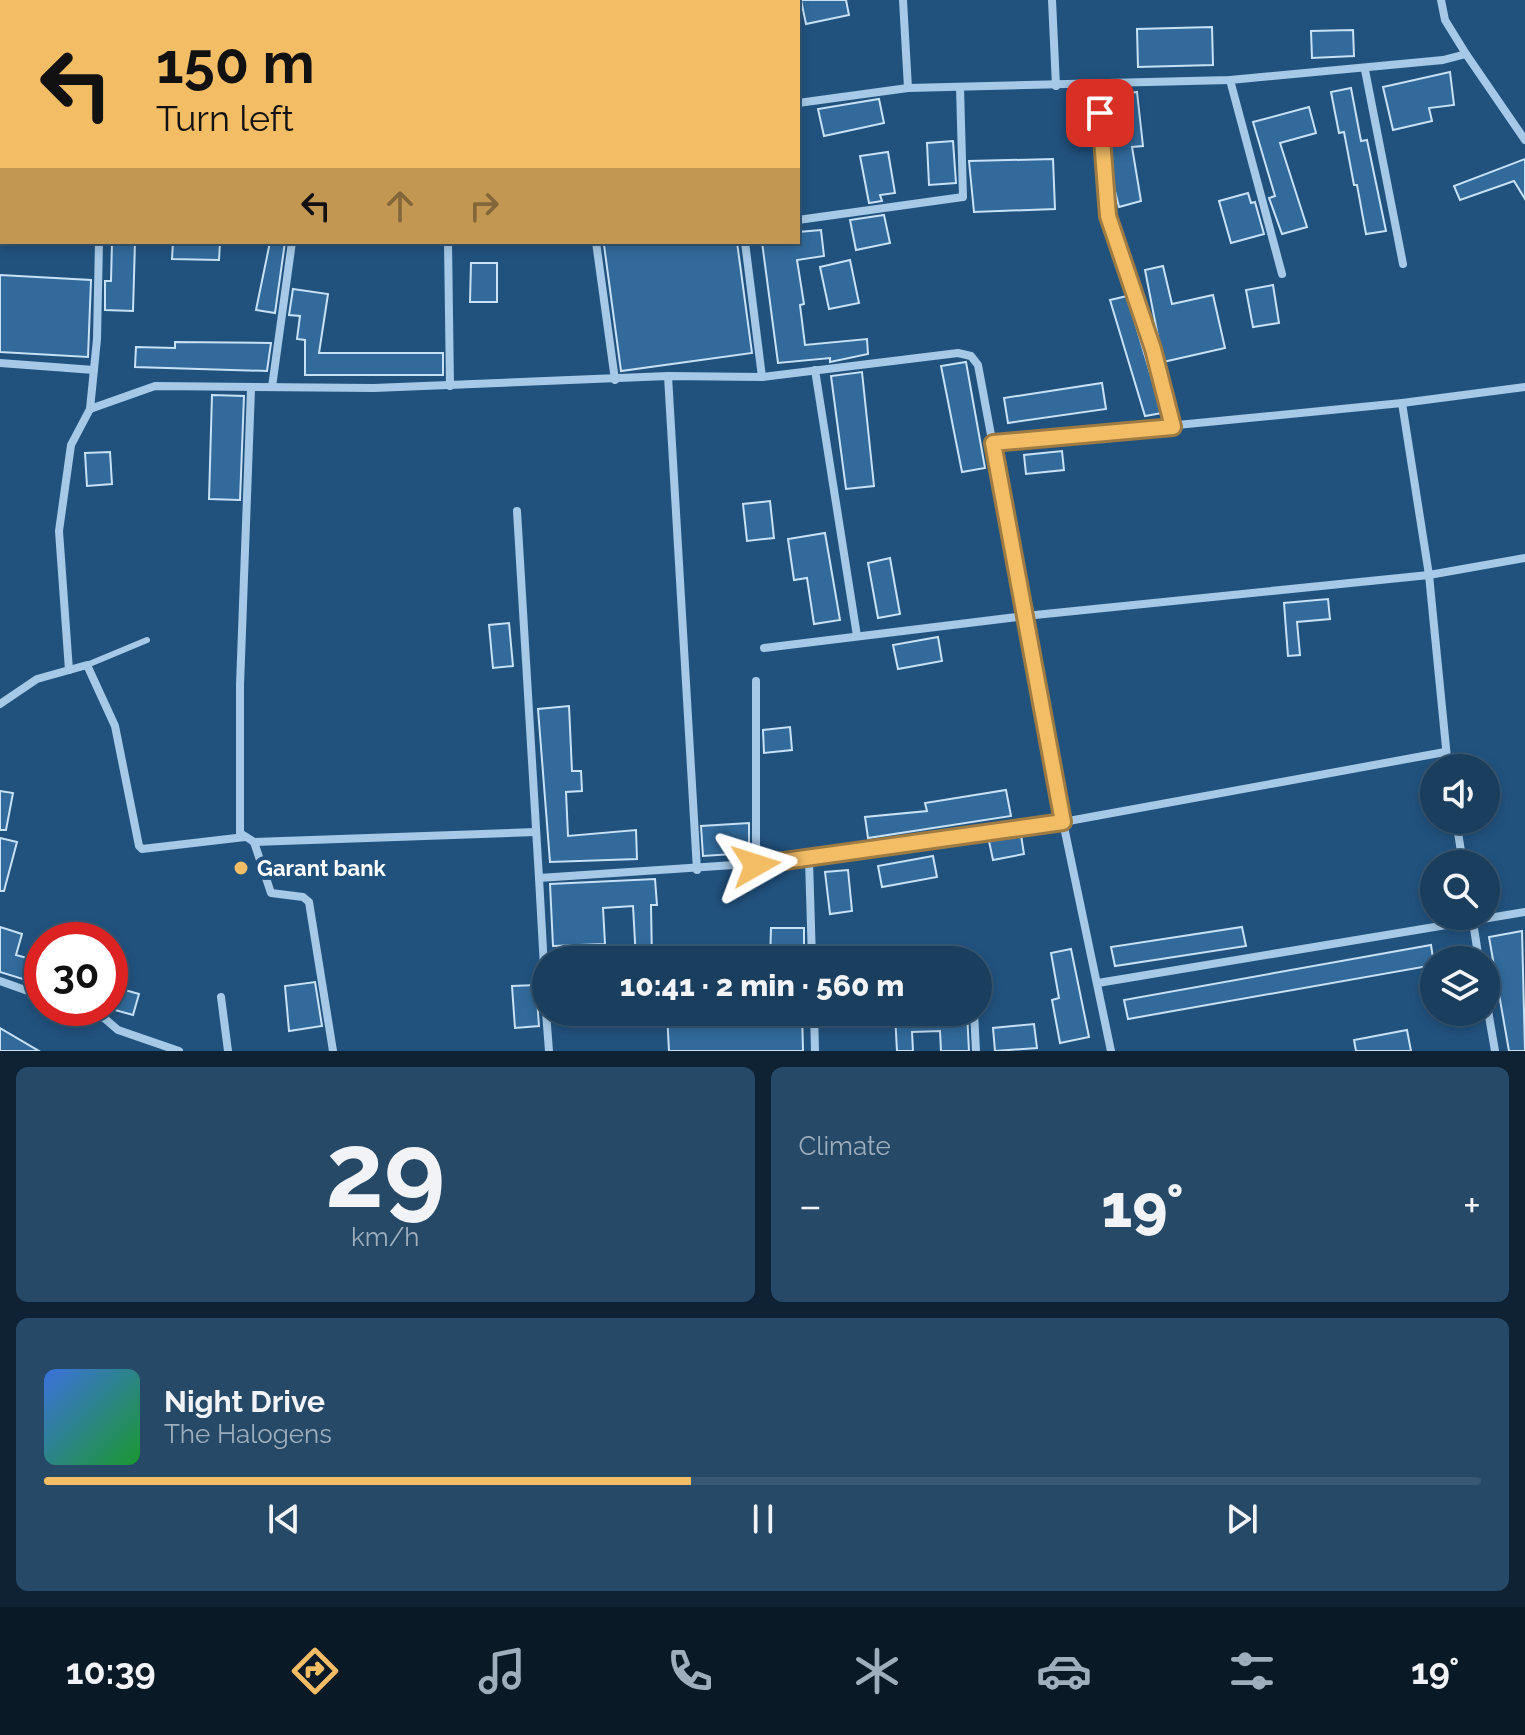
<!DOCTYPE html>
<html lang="en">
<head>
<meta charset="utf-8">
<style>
  body { margin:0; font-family:Raleway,sans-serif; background:#264967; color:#f1f3f6; height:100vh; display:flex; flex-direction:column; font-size:30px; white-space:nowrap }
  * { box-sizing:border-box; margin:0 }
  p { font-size:26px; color:#9faebc }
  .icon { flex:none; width:44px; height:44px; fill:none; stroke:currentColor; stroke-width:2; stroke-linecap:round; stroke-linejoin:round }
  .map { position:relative; height:1051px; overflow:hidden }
  .side { display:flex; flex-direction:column; gap:16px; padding:16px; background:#0e2234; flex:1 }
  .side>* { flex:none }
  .hud { position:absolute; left:0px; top:0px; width:800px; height:244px; box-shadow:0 4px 12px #0003,0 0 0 2px #375773; background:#f3bd66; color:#111; overflow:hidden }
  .buttons { position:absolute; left:1420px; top:754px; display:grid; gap:16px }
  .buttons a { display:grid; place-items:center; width:80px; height:80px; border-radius:50%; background:#193e5e; box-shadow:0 4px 12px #0003,0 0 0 2px #375773; font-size:40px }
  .speed { position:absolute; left:24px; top:922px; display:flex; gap:16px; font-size:40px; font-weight:700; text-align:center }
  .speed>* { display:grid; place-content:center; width:104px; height:104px; border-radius:50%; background:#193e5e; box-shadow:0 4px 12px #0003,0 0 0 2px #375773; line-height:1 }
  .speed .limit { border:12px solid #d22; background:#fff; color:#111 }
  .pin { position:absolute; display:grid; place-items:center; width:68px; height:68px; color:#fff; margin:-34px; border-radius:16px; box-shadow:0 4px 12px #0006 }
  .me { position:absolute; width:88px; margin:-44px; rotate:84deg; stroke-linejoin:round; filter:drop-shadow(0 0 6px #0008) }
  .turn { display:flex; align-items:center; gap:28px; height:168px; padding:0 24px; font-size:36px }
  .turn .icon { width:104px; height:104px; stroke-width:2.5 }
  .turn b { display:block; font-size:56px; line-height:68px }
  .lanes { display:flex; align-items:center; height:76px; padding:0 24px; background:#0003; justify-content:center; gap:40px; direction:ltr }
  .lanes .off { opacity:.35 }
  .big { font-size:60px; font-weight:800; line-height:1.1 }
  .side .card { flex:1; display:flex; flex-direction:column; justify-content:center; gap:12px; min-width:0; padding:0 28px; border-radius:12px; background:#264967 }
  .side .dial { align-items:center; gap:0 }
  .dial b { font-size:104px; line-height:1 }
  .song { display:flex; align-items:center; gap:24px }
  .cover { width:96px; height:96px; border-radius:12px; background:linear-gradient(135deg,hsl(220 70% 55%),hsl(130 70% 35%)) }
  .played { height:8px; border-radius:4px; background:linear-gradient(90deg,#f3bd66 45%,#375773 45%) }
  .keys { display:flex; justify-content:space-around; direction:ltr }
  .heat { display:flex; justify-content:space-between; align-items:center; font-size:44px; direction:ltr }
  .side .tiles { flex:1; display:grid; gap:16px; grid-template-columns:1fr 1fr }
  .card:last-child { grid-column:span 2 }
  .trip { position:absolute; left:532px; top:946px; width:460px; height:80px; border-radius:40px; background:#193e5e; box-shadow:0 4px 12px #0003,0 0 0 2px #375773; font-weight:800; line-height:80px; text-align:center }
  .dock { display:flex; height:128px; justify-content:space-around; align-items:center; background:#0a1926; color:#9faebc }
  .dock .icon { width:56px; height:56px }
  .dock .on { color:#f3bd66 }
  .dock b { font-size:36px; color:#f1f3f6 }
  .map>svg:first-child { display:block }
  .building { fill:#316a9b; stroke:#c8e1f5; stroke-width:2 }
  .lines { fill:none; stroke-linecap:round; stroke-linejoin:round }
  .service { stroke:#a5c9e7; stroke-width:6 }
  .minor { stroke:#a5c9e7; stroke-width:8 }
  .route-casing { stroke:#9e7b42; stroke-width:20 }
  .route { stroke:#f3bd66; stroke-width:14 }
  .poi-dot { fill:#f3bd66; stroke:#21527e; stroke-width:3 }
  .labels { text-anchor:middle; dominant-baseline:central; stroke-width:8; stroke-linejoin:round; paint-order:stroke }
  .poi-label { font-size:22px; font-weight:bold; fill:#fff; stroke:#21527e; text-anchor:start }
</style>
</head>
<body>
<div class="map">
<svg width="1525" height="1051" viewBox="0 0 1525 1051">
  <rect width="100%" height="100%" fill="#21527e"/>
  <!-- building -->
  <g class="building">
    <path d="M801,0H846L849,15L806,24Z"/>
    <path d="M1212,27L1213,65L1138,67L1137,29Z"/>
    <path d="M1353,30L1354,56L1312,58L1311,31Z"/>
    <path d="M1450,72L1454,105L1429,108L1432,121L1393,130L1383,87Z"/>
    <path d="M1351,88L1361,141L1367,140L1386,231L1366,234L1357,185H1354L1344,132L1339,133L1331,92Z"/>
    <path d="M1137,92L1143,146L1132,147L1141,201L1119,207L1113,183L1107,96Z"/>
    <path d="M879,99L884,123L824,136L818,109Z"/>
    <path d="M1309,107L1316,133L1280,143L1307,227L1282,234L1269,198L1275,196L1253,122Z"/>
    <path d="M953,141L956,183L929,185L927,143Z"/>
    <path d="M888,152L895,193L880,195L882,201L869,203L860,156Z"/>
    <path d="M1053,159L1055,209L974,212L969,161Z"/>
    <path d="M1525,159V199L1514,181L1460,200L1454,186Z"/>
    <path d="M1248,193L1251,203L1255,202L1264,234L1231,243L1219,201Z"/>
    <path d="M884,215L890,243L856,250L850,220Z"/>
    <path d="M821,230L824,256L797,260L804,304L800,305L805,345L867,339L868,354L830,362V358L778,363L762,242H798V232Z"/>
    <path d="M112,242H135L133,311L105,310V281H111Z"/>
    <path d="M173,242H220L219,260L172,259Z"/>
    <path d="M270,242H285L275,313L256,310Z"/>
    <path d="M625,242H737L752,353L621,371L604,245Z"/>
    <path d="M850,260L859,303L829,309L820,267Z"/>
    <path d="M471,263H497V302H470Z"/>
    <path d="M1163,266L1172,304L1213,295L1225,348L1163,362L1145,270Z"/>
    <path d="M0,275L91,280L88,357L0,352Z"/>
    <path d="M1273,285L1279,323L1253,327L1246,290Z"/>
    <path d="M293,289L328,294L319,353H443V375H305V340L297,339L300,316L289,315Z"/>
    <path d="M1127,296L1162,413L1145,416L1110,300Z"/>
    <path d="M175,342L271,343L267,371L135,367L136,347L175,348Z"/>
    <path d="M966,362L985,468L962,472L941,366Z"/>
    <path d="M862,372L874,486L846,489L831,376Z"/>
    <path d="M1102,383L1106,409L1008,423L1004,398Z"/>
    <path d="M212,395L244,396L240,500L209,499Z"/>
    <path d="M1062,451L1064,470L1026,474L1024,455Z"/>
    <path d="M110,452L112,484L87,486L85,453Z"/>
    <path d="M770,501L774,538L747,541L743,504Z"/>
    <path d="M825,533L840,620L814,624L807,578L794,580L788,539Z"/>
    <path d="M890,558L900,614L878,618L868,563Z"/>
    <path d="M1328,599L1330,619L1297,622L1300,655L1288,656L1284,603Z"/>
    <path d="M509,623L513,666L493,668L489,625Z"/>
    <path d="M938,637L942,661L898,669L893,645Z"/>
    <path d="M569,706L572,771H581L582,791L566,792L568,836L636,830L637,859L550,862L538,709Z"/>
    <path d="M790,727L792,750L764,753L763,730Z"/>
    <path d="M1006,790L1011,816L868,838L865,817L927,811L925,803Z"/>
    <path d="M0,791L13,793L6,830H0Z"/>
    <path d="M749,823V853L703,856L701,826Z"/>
    <path d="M1021,835L1024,854L993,860L989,841Z"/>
    <path d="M0,838L17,842L4,891H0Z"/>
    <path d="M933,856L937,877L882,887L878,866Z"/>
    <path d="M848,870L852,911L830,914L825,872Z"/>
    <path d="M655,879L657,905H651L652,960H636L633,906L603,908L605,944L553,946L550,884Z"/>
    <path d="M0,927L22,934L16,955L42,962V985L0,972Z"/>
    <path d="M1242,927L1246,946L1115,966L1111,947Z"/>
    <path d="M771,928H804V960H770Z"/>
    <path d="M1522,931L1525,1051H1509L1489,937Z"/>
    <path d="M1431,945L1434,965L1128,1019L1124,1000Z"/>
    <path d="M1071,949L1089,1037L1060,1043L1052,1000L1059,998L1051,953Z"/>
    <path d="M315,982L322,1026L289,1031L285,986Z"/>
    <path d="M536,985L539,1026L515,1028L512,986Z"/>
    <path d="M114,987L139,994L133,1015L108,1008Z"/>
    <path d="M714,1012V1020H739V1012H802L803,1051H669L667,1013Z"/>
    <path d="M945,1012H967L969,1051H941L940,1031L912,1032L913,1051H897L895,1015Z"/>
    <path d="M1034,1024L1037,1048L995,1051L993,1028Z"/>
    <path d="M0,1028L39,1051H0Z"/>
    <path d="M1407,1030L1411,1051H1356L1354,1040Z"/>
  </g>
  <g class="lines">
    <!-- service -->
    <path class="service" d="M87,665L147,640"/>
    <!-- minor -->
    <g class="minor">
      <path d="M100,0V2"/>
      <path d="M278,0L279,2"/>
      <path d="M437,0L438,2"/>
      <path d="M562,0L563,2"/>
      <path d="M711,0V2"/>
      <path d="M903,0L908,88"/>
      <path d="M1052,0L1056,86"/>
      <path d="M1466,54L1525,140"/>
      <path d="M1365,70L1403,264"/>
      <path d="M1230,80L1282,274"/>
      <path d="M1098,86L1108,216L1153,349L1173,427"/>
      <path d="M798,103L908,88L1230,80L1443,60L1466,54L1445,20L1441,0"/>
      <path d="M798,220L963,197L960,87"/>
      <path d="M448,242L450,386"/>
      <path d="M596,242L615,380"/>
      <path d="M745,242L762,377"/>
      <path d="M0,363L94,370"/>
      <path d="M815,370L857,636"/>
      <path d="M668,376L697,870"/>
      <path d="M272,387L292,242"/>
      <path d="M251,389L240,685V833L254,842L271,893L303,897L309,902L333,1051"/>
      <path d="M1402,403L1429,575L1448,768"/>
      <path d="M90,409L97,339L99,242"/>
      <path d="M993,443L1402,403L1525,387"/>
      <path d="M517,511L539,878L809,860L1063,822L1445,752"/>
      <path d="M764,648L1025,616L1429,575L1525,558"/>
      <path d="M69,670L59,531L71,445L90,409L155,386L374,388L668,376L762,377L958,353L971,356L978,365L1063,822L1111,1051"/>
      <path d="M0,704L37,679L87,665L115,726L139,846L142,849L245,837"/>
      <path d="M1456,820L1463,864"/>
      <path d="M254,842L536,832"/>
      <path d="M809,860L812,960"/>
      <path d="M756,865V681"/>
      <path d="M539,878L546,1003"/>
      <path d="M1472,916L1479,960"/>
      <path d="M0,981L42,996"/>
      <path d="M1098,983L1525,912"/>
      <path d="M221,997L228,1051"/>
      <path d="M1486,999L1495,1051"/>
      <path d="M77,1008L104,1018L118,1030L179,1051"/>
      <path d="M546,1012L549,1051"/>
      <path d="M814,1012L815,1051"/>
      <path d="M974,1012L976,1051"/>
      <path d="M814,1015L852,1012"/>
    </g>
  </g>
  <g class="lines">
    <defs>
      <path id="route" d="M756,865L1063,822L993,443L1173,427L1153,349L1108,216L1100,113"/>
    </defs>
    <!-- route casing -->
    <use href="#route" class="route-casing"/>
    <!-- route -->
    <use href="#route" class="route"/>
  </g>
  <!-- markers -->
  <circle class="poi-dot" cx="241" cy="868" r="8"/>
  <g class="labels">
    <!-- poi labels -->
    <g class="poi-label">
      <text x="257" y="868">Garant bank</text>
    </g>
  </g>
</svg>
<div class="buttons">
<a><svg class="icon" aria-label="sound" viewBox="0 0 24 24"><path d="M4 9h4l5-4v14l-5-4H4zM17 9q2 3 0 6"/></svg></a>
<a><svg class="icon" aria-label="search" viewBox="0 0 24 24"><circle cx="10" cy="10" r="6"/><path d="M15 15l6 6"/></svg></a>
<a><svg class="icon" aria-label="layers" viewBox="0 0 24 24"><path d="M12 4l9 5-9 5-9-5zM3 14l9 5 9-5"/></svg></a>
</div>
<div class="speed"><div class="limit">30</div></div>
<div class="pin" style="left:1100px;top:113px;background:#d93025"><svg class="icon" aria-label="arrive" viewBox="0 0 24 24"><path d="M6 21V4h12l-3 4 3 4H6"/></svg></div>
<svg class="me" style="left:756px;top:865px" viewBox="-20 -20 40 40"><path d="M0-17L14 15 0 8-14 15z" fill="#f3bd66" stroke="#fff" stroke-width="4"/></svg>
<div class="trip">10:41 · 2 min · 560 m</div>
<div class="hud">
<div class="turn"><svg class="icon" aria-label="left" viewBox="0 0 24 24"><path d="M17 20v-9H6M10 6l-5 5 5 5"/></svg><div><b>150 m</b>Turn left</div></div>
<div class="lanes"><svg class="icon" aria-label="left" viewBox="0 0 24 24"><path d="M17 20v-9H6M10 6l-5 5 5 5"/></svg><svg class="icon off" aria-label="ahead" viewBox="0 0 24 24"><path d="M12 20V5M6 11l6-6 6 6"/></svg><svg class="icon off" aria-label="right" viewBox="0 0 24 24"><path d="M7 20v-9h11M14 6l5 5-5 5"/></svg></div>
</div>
</div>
<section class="side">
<div class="tiles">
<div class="card dial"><b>29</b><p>km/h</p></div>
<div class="card"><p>Climate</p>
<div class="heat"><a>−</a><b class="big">19°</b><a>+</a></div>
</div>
<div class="card">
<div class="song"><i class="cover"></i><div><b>Night Drive</b><p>The Halogens</p></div></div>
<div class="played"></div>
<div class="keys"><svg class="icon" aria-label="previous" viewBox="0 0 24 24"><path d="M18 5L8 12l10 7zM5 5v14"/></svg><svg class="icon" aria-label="pause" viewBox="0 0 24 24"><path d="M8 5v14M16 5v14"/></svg><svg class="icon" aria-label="next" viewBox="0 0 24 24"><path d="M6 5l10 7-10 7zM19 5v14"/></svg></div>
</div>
</div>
</section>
<nav class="dock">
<b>10:39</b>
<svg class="icon on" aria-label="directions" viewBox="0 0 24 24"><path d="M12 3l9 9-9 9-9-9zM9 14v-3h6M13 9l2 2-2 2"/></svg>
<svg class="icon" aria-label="music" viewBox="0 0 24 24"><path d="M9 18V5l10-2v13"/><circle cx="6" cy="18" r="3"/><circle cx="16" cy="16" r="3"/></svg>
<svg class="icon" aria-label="phone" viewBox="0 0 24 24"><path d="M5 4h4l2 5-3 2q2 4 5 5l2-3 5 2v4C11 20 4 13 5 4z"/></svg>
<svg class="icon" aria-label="climate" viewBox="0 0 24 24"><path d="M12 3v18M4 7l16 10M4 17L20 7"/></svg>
<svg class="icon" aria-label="car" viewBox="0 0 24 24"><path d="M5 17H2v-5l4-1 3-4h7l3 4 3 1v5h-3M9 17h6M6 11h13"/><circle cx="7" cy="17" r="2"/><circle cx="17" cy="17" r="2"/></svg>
<svg class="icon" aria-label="filters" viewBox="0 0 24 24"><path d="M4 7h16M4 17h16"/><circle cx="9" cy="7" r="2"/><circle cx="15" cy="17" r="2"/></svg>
<b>19°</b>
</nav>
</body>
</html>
